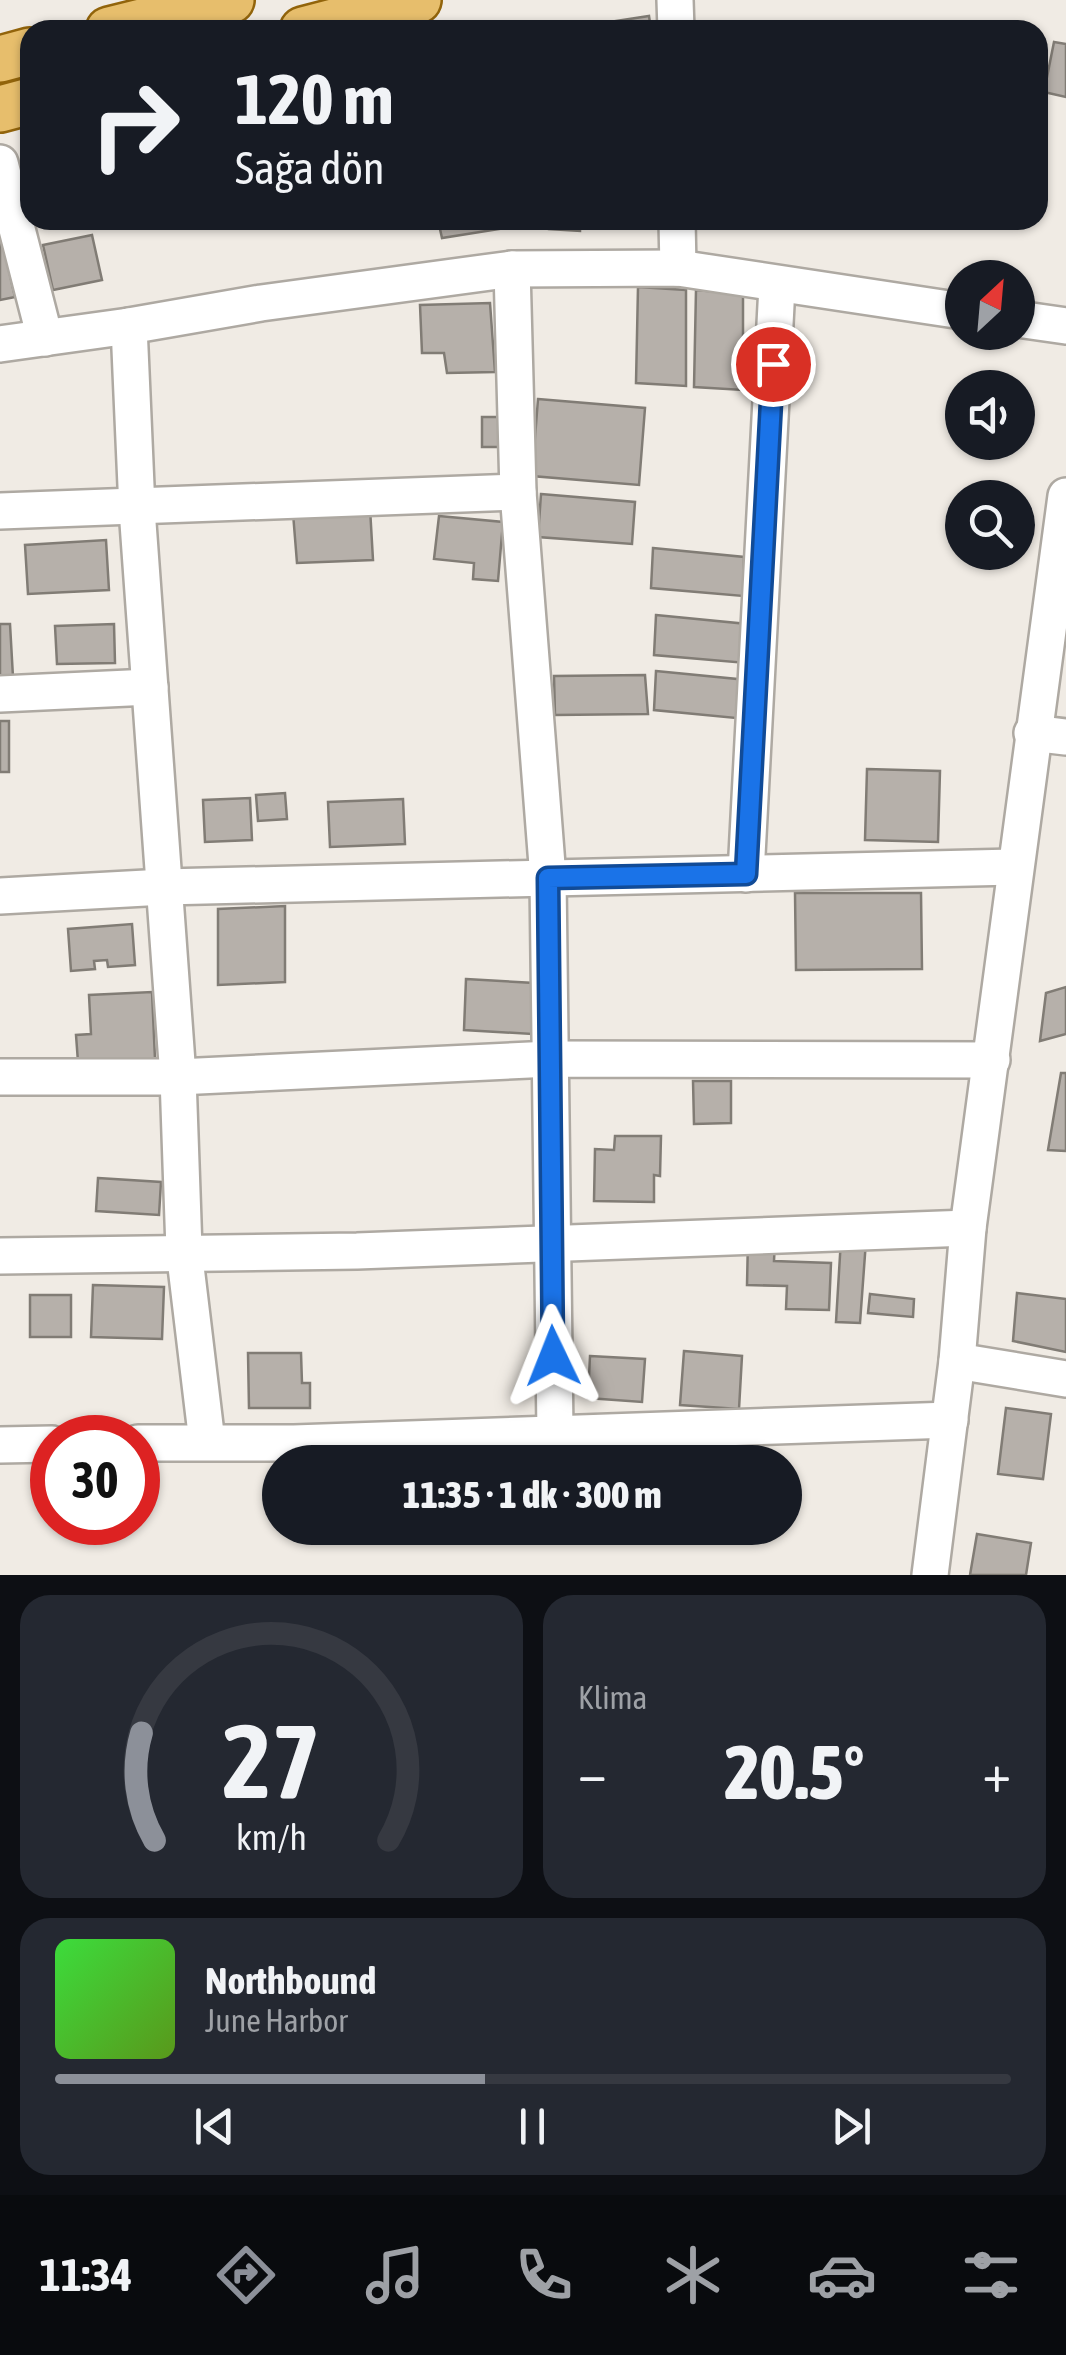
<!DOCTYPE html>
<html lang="tr">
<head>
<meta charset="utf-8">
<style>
  body { margin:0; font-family:"Asap Condensed",sans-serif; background:#242831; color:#f1f3f6; height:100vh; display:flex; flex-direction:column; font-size:38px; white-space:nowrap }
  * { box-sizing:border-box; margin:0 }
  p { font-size:32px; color:#9ea1a6 }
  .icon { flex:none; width:55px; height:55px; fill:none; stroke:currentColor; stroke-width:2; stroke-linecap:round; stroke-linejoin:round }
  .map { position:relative; height:1575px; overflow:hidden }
  .details { display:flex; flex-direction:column; gap:20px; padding:20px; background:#0d0f14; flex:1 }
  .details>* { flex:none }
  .banner { position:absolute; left:20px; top:20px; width:1028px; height:210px; border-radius:30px; box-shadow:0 2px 8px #0004; background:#171b24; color:#f1f3f6; overflow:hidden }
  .needle { width:65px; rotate:26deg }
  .buttons { position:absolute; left:945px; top:260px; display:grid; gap:20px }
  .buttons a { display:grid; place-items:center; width:90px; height:90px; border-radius:50%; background:#171b24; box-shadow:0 2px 8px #0004; font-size:50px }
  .speed { position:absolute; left:30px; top:1415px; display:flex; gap:20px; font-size:50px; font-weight:700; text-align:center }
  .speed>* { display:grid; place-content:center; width:130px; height:130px; border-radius:50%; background:#171b24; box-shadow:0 2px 8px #0004; line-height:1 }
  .speed .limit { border:15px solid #d22; background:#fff; color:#111 }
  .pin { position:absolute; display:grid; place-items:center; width:85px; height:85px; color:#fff; margin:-42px; border:5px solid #fff; border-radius:50%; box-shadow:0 2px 10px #0007 }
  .me { position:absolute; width:110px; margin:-55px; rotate:358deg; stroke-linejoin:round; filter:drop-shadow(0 0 8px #0008) }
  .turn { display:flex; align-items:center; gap:35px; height:210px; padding:0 50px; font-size:45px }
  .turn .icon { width:130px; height:130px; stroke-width:2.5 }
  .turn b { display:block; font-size:70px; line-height:85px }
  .big { font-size:75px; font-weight:800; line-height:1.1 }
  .details .card { flex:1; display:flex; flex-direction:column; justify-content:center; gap:15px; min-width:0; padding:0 35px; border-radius:30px; background:#242831 }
  .details .dial { align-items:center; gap:0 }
  .dial svg { height:260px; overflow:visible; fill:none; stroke:#363941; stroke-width:7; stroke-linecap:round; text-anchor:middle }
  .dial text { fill:#f1f3f6; stroke:none }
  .song { display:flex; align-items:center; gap:30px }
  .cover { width:120px; height:120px; border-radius:15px; background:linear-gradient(135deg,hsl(120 70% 55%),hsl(90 70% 35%)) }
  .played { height:10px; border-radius:5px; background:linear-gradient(90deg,#8c9099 45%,#363941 45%) }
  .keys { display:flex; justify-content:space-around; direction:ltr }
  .heat { display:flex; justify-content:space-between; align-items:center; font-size:55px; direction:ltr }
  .details .tiles { flex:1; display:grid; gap:20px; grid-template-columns:1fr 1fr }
  .card:last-child { grid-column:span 2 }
  .trip { position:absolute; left:262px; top:1445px; width:540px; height:100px; border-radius:50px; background:#171b24; box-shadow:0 2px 8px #0004; font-weight:800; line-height:100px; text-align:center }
  .menu { display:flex; height:160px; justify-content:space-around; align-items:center; background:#090b0e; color:#9ea1a6 }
  .menu .icon { width:70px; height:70px }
  .menu .active { color:#8c9099 }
  .menu b { font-size:45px; color:#f1f3f6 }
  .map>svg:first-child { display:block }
  .building { fill:#b6b0aa; stroke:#817c75; stroke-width:2.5 }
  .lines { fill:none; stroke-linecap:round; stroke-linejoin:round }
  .minor-casing { stroke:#aea9a2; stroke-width:40 }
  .major-casing { stroke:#92640b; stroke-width:50 }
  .minor { stroke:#fff; stroke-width:35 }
  .major { stroke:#e7be6c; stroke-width:45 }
  .route-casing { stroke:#114b97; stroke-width:25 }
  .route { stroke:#1a73e8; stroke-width:18 }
</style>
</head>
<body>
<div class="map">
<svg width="1066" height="1575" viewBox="0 0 1066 1575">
  <rect width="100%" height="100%" fill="#f0ebe4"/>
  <!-- building -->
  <g class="building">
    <path d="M649,16L651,30L564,29Z"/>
    <path d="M1054,42L1066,44V97L1044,92Z"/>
    <path d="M438,220H497L499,229L442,238Z"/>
    <path d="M549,220H580V231L549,229Z"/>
    <path d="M0,231L15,297L0,300Z"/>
    <path d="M92,235L102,280L53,290L43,245Z"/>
    <path d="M638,287L686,290V386L636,383Z"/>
    <path d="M696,290L743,294V390L694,387Z"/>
    <path d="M490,303L495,372L447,373L444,353H422L420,305Z"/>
    <path d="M538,399L645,408L639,485L532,476Z"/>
    <path d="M482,417H504L503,447H482Z"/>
    <path d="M541,494L635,502L632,544L538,537Z"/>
    <path d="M370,508L373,560L297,563L293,513Z"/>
    <path d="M439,516L503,522L498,581L473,579L474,563L434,559Z"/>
    <path d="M106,540L109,590L28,594L25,545Z"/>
    <path d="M653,548L744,557L743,596L651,588Z"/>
    <path d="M656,615L747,624L746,663L654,655Z"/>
    <path d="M0,624H10L13,677L0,678Z"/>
    <path d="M114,624L115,663L57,664L55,626Z"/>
    <path d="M656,671L747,680L746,719L654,710Z"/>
    <path d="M645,675L648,714L555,715L554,676Z"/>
    <rect x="0" y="721" width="9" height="51"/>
    <path d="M867,769L940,771L938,842L865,840Z"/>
    <path d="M285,793L287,819L258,821L256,795Z"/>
    <path d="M250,798L252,840L205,842L203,800Z"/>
    <path d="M403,799L405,844L330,847L328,802Z"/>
    <path d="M795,893H921L922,969L796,970Z"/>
    <path d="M285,906V982L218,985V909Z"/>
    <path d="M132,924L135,965L108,967L107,960L94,961L95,969L71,971L68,929Z"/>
    <path d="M466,979L534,983L532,1034L464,1030Z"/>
    <path d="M1066,987V1034L1040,1041L1046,993Z"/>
    <path d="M152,992L155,1059L78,1062L76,1035L91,1034L89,995Z"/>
    <path d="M1061,1073H1066V1151L1048,1150Z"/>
    <path d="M693,1081H731V1123L694,1124Z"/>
    <path d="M615,1136H661L660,1176L654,1175V1202L594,1201L595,1149L614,1150Z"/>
    <path d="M98,1178L161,1182L159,1215L96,1211Z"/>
    <path d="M748,1239L775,1240L774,1261L831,1263L829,1310L786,1309L787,1286L747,1285Z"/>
    <path d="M841,1239L866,1241L860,1323L836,1322Z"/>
    <path d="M93,1285L164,1287L162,1339L91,1337Z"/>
    <path d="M1017,1293L1066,1299V1352L1013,1341Z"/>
    <path d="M870,1294L914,1299L913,1317L868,1313Z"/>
    <rect x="30" y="1295" width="41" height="42"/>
    <path d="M684,1351L742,1356L739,1409L680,1405Z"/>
    <path d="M248,1353H301L302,1383H310V1408H249Z"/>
    <path d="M590,1356L645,1359L642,1402L588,1398Z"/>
    <path d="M1006,1408L1051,1414L1043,1479L998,1474Z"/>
    <path d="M977,1534L1031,1543L1026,1575H970Z"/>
  </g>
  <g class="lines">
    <defs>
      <g id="minor">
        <path d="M675,0L676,30"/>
        <path d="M0,163L45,338"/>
        <path d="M677,220L678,268"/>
        <path d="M512,269L518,492L548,878L555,1433"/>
        <path d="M1018,319L1066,326"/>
        <path d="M0,344L129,326"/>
        <path d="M0,511L518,492"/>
        <path d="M0,694L150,687"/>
        <path d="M1032,733L1066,737"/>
        <path d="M746,874L777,286"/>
        <path d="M0,896L164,887L1014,867"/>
        <path d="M0,1077H178L551,1059L992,1060"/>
        <path d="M0,1256L357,1251L968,1228"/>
        <path d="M957,1361L1066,1379"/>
        <path d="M207,1442L184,1250L178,1077L137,509L129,326L261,303L512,269L678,268L962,311"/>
        <path d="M138,1443H294L950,1420"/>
        <path d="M0,1445L52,1444"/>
        <path d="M930,1575L957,1361L968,1228L1066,496"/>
      </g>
      <g id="major">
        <path d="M109,30L231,0"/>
        <path d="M303,30L418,0"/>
        <path d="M0,59L30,51"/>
        <path d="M0,109L30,101"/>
      </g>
    </defs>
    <!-- minor casing -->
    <use href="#minor" class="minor-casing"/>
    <!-- major casing -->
    <use href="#major" class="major-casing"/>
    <!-- minor -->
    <use href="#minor" class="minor"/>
    <!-- major -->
    <use href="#major" class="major"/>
  </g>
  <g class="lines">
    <defs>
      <path id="route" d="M553,1356L548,878L746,874L773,364"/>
    </defs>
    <!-- route casing -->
    <use href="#route" class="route-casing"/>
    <!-- route -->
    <use href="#route" class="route"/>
  </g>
</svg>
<div class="buttons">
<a><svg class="needle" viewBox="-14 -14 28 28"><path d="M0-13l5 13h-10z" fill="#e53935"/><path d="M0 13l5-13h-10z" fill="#9ea1a6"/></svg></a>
<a><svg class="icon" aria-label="sound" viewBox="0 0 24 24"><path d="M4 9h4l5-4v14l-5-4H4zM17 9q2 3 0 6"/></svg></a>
<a><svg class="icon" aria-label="search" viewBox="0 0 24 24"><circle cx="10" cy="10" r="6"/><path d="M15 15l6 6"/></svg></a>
</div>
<div class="speed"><div class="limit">30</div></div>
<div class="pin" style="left:773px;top:364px;background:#d93025"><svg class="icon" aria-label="arrive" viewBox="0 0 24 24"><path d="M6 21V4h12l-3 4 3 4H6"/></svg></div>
<svg class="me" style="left:553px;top:1356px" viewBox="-20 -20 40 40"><path d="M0-17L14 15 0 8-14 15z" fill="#1a73e8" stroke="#fff" stroke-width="4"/></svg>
<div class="trip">11:35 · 1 dk · 300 m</div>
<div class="banner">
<div class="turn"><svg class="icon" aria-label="right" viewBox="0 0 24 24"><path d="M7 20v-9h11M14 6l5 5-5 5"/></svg><div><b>120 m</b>Sağa dön</div></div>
</div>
</div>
<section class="details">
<div class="tiles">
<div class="card dial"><svg viewBox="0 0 100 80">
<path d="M14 69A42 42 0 1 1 86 69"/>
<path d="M14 69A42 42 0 0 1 10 36" stroke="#8c9099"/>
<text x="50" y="56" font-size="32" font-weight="700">27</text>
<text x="50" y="72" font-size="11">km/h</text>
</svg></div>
<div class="card"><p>Klima</p>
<div class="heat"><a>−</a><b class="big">20.5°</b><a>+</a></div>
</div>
<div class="card">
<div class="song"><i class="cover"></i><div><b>Northbound</b><p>June Harbor</p></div></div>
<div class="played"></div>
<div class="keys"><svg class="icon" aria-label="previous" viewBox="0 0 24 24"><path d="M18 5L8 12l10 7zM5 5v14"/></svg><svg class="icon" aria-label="pause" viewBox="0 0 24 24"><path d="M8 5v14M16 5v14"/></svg><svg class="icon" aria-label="next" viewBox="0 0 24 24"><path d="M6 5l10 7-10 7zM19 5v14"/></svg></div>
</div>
</div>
</section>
<nav class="menu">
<b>11:34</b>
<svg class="icon active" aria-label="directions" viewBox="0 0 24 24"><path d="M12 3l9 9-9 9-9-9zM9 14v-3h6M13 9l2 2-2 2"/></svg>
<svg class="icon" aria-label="music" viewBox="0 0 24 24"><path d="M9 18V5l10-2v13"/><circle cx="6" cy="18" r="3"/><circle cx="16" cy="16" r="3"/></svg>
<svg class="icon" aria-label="phone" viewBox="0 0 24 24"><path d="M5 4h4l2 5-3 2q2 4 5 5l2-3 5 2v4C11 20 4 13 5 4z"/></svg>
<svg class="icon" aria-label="climate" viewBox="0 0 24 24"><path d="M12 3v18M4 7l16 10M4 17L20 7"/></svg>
<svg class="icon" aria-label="car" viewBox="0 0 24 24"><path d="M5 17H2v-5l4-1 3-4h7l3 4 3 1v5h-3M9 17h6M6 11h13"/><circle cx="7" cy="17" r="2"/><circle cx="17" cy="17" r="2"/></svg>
<svg class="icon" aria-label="filters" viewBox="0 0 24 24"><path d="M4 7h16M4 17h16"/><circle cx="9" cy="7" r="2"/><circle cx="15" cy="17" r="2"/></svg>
</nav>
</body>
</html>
